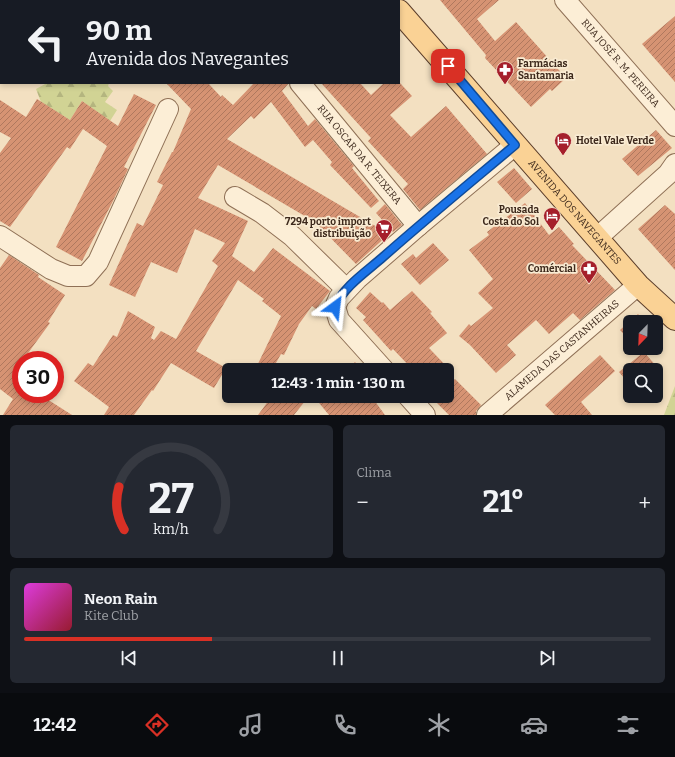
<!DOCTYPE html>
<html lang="pt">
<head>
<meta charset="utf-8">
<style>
  body { margin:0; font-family:Bitter,serif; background:#242831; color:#f1f3f6; height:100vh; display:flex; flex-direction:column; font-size:15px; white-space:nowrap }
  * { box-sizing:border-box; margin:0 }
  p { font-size:13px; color:#9ea1a6 }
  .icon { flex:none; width:22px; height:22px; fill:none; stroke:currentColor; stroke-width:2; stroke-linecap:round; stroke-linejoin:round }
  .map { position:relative; height:415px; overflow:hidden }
  .details { display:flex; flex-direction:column; gap:10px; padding:10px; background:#0d0f14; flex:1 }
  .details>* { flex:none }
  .hud { position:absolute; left:0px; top:0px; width:400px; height:84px; box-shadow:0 2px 6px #0003; background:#171b24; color:#f1f3f6; overflow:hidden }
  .needle { width:26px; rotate:203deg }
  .fabs { position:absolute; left:623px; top:315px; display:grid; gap:8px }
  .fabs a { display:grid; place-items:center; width:40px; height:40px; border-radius:6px; background:#171b24; box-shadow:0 2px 6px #0003; font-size:20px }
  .speed { position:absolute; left:12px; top:351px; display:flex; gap:8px; font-size:20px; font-weight:700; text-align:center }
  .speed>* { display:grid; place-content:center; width:52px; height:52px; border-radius:50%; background:#171b24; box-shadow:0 2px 6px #0003; line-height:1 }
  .speed .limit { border:6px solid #d22; background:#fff; color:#111 }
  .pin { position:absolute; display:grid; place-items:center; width:34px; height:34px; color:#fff; margin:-17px; border-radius:8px; box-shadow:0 2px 6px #0006 }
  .me { position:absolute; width:44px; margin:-22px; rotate:30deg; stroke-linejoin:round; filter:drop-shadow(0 0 3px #0008) }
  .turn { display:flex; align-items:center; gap:14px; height:84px; padding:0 20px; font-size:18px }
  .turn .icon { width:52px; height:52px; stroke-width:2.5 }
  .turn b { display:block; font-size:28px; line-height:34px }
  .big { font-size:30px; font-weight:700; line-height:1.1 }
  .details .widget { flex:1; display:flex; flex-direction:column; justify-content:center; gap:6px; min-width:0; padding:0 14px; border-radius:6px; background:#242831 }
  .details .dial { align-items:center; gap:0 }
  .dial svg { height:104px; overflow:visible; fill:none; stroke:#363941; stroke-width:7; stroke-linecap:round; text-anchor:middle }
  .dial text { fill:#f1f3f6; stroke:none }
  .song { display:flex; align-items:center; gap:12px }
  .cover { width:48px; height:48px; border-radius:6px; background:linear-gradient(135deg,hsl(300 70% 55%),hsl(350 70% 35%)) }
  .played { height:4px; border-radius:2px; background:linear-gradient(90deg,#d93025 30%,#363941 30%) }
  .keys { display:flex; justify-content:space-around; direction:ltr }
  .heat { display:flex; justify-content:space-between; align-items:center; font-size:22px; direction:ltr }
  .details .tiles { flex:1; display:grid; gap:10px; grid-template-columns:1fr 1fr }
  .widget:last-child { grid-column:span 2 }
  .trip { position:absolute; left:222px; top:363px; width:232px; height:40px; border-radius:6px; background:#171b24; box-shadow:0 2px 6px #0003; font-weight:700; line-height:40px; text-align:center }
  .tab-bar { display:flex; height:64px; justify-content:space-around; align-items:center; background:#090b0e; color:#9ea1a6 }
  .tab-bar .icon { width:28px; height:28px }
  .tab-bar .on { color:#d93025 }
  .tab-bar b { font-size:18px; color:#f1f3f6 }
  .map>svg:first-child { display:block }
  .forest { fill:url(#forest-firs) }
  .building { fill:url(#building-hatch) }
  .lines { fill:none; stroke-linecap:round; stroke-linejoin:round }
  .minor-casing { stroke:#8f7056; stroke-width:22 }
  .major-casing { stroke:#5c3e2b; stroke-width:24 }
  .minor { stroke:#fceed6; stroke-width:20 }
  .major { stroke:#fad295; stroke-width:22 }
  .route-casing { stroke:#114b97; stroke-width:10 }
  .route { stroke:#1a73e8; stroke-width:7 }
  .labels { text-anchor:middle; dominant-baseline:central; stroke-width:3.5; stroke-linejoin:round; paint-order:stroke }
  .street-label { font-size:10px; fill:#3d291c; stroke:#f9ebd2 }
  .poi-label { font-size:10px; font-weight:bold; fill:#3d291c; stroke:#f9ebd2; text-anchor:end }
</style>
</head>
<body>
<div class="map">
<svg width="675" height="415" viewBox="0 0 675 415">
  <defs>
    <pattern id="forest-firs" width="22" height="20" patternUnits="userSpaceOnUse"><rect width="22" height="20" fill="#d1d394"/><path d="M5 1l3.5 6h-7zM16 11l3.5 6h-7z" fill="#b4b57f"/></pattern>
    <pattern id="building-hatch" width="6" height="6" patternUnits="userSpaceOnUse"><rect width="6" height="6" fill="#d69373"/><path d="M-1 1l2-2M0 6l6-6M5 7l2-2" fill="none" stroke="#af785e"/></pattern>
  </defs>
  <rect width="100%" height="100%" fill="#f3e0c1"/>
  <!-- forest -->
  <g class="forest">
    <path d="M47,83H109L108,86L113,91L105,102L117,110L110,121L82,101L70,120L41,102L36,89Z"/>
    <path d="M675,386V415H664Z"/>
  </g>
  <!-- building -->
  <g class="building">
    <path d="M440,0H499L477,19L495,41L516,22L566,78L552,91L550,89L531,107L485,58L486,55Z"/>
    <path d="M675,16V82L642,44Z"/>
    <path d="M166,83H208L221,97L222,95L233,105L254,83H289L282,91L308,126L315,119L354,166L352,168L379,201L371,208L330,165L332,162L313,140L305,147L271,102L254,119L251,116L227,139L389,234L356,264L315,222L218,165L198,198L248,221L232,256L254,272L273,248L330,291L316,309L312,306L299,324L284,355L281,354L272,370H255L281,316L262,301L264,299L238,280L196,351L226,368L214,388L171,363L153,391L152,390L134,415H104L109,407L74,381L88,363L93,366L113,335L117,337L128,311L155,327L151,338L154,340L161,331L176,339L218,266L212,261L225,243L195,229L177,273L151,262L135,297L109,285L137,223L143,226L163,185L157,182L172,152H173L191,109Z"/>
    <path d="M321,83H360L371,95L384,83H400L412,96L390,115L411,137L446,106L487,154L420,210L403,189L408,184L368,141L371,138Z"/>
    <path d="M134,94L156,105L124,167L128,169L114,199L82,261L56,247L107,146L83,129L70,149L67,147L10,227L0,221V153L11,138L0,132V100L26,117L37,99L70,120L82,101L118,126Z"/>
    <path d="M656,130L672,148L638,176L622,159Z"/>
    <path d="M514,168L532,189L516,203L497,182Z"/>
    <path d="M525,203L549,235L559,227L574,244L572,245L615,290L580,320L573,313L549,334L536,320L507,345L516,355L496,373L470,345L459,336L469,324L471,326L493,308L478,293L493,279L469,250L489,235L487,232Z"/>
    <path d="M385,204L402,225L393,232L376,213Z"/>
    <path d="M665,205L675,214V270L638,229Z"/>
    <path d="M433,243L449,260L420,285L401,264L413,254L416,258Z"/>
    <path d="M9,255L39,275L38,277L65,295L48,322L50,323L23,360H21V394H39L72,415H3L13,399L0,389V268Z"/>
    <path d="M412,291L432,312L430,313L447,333L429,348L450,370H413L393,349L391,351L363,320L366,317L356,308L370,292L382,303L383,302L390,310Z"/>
    <path d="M638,314L645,322H630V341L620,330Z"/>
    <path d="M644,352L663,374L656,380V370H630V385L619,372Z"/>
    <path d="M600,355L615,371L581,402L592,415H555L545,405Z"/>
    <path d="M355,362L362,370H346Z"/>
    <path d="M455,379L481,405L476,411V415H449L434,400L438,396H447V387Z"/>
    <path d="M272,396H309L294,415H258Z"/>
    <path d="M317,396H371L385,415H329L315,398Z"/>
  </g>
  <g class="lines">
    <defs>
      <g id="minor">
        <path d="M227,0L228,1"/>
        <path id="s1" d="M565,0L675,126"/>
        <path id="s2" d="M300,83L418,226"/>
        <path d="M235,197L262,213L292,236L346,289"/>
        <path d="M0,236L51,269L68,276H86L98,262L168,109"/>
        <path d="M597,238L668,174L675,164"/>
        <path d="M384,370L339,320L335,307L339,298L357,279L418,226L515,145"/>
        <path d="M408,396L425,415"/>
        <path id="s3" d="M487,415L638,285"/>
      </g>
      <g id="major">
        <path id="s4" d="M399,11L638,285L675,319"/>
      </g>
    </defs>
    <!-- minor casing -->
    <use href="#minor" class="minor-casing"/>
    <!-- major casing -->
    <use href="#major" class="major-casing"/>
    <!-- minor -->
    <use href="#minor" class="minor"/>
    <!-- major -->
    <use href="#major" class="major"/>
  </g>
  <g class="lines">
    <defs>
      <path id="route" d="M335,307C344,286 366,272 383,257C426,219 471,182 515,145L448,66"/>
    </defs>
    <!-- route casing -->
    <use href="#route" class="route-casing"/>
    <!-- route -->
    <use href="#route" class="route"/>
  </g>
  <!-- icons -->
  <defs>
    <symbol id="pharmacy-pin" viewBox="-11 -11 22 30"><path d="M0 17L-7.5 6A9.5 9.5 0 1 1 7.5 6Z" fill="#a51f2b" stroke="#f9ebd2"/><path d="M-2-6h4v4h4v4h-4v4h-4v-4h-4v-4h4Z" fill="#fff"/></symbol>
    <symbol id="hotel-pin" viewBox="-11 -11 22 30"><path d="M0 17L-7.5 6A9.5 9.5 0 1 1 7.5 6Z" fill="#a51f2b" stroke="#f9ebd2"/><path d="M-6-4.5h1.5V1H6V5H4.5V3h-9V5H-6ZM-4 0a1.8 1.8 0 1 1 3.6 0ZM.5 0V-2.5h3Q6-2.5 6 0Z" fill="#fff"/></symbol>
    <symbol id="supermarket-pin" viewBox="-11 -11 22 30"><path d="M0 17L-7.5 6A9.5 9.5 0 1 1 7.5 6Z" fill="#a51f2b" stroke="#f9ebd2"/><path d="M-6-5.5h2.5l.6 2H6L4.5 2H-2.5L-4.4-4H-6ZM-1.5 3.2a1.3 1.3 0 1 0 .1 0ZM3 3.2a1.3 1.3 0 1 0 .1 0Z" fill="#fff"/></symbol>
  </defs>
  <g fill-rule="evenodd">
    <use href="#pharmacy-pin" x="495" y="60" width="20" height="27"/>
    <use href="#hotel-pin" x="553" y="131" width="20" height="27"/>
    <use href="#hotel-pin" x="542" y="206" width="20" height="27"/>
    <use href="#supermarket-pin" x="374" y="218" width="20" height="27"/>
    <use href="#pharmacy-pin" x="579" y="259" width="20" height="27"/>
  </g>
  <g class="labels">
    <!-- street labels -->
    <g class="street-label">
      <text stroke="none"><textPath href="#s1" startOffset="84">RUA JOSÉ R. M. PEREIRA</textPath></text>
      <text stroke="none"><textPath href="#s2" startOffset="93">RUA OSCAR DA R. TEIXERA</textPath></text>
      <text stroke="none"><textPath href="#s4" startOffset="267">AVENIDA DOS NAVEGANTES</textPath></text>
      <text stroke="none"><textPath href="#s3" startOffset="99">ALAMEDA DAS CASTANHEIRAS</textPath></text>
    </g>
    <!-- poi labels -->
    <g class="poi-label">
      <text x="518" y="64" text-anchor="start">Farmácias<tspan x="518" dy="12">Santamaria</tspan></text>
      <text x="576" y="141" text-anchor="start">Hotel Vale Verde</text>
      <text x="539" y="210">Pousada<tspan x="539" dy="12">Costa do Sol</tspan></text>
      <text x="371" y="222">7294 porto import<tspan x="371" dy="12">distribuição</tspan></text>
      <text x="576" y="269">Comércial</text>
    </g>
  </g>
</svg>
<div class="fabs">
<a><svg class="needle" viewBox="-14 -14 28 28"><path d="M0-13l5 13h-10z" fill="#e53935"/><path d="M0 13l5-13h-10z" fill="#9ea1a6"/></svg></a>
<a><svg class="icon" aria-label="search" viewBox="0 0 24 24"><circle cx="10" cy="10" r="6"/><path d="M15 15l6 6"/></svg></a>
</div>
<div class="speed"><div class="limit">30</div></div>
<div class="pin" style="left:448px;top:66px;background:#d93025"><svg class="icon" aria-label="arrive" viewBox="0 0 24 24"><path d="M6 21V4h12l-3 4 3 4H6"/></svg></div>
<svg class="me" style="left:335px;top:307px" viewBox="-20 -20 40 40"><path d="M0-17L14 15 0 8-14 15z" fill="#1a73e8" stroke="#fff" stroke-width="4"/></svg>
<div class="trip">12:43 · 1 min · 130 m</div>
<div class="hud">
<div class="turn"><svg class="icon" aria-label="left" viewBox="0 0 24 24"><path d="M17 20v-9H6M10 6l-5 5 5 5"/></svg><div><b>90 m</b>Avenida dos Navegantes</div></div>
</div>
</div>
<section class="details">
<div class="tiles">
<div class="widget dial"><svg viewBox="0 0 100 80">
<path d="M14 69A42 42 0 1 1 86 69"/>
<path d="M14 69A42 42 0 0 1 10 36" stroke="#d93025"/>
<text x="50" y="56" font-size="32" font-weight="700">27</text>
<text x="50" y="72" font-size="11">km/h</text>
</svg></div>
<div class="widget"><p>Clima</p>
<div class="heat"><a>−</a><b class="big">21°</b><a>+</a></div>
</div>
<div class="widget">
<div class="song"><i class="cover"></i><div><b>Neon Rain</b><p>Kite Club</p></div></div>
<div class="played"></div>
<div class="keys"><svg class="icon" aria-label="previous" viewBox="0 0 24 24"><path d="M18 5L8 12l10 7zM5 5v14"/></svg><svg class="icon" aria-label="pause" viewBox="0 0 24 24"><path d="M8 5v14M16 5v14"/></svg><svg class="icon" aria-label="next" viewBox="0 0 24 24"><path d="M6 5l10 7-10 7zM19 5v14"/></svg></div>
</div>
</div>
</section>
<nav class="tab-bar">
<b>12:42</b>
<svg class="icon on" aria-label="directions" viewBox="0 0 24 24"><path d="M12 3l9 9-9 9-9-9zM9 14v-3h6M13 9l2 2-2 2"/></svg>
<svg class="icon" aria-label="music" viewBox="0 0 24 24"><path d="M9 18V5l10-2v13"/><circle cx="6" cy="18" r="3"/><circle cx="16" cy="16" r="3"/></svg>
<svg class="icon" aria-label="phone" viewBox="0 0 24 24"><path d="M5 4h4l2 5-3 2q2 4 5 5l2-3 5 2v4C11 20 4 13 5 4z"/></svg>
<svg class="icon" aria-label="climate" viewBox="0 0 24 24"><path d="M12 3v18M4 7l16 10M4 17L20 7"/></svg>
<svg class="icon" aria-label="car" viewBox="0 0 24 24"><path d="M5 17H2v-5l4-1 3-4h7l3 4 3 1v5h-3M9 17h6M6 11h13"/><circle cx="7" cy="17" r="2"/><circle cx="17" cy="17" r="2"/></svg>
<svg class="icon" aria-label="filters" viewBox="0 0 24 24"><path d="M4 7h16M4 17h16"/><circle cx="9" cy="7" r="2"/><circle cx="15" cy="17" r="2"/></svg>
</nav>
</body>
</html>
